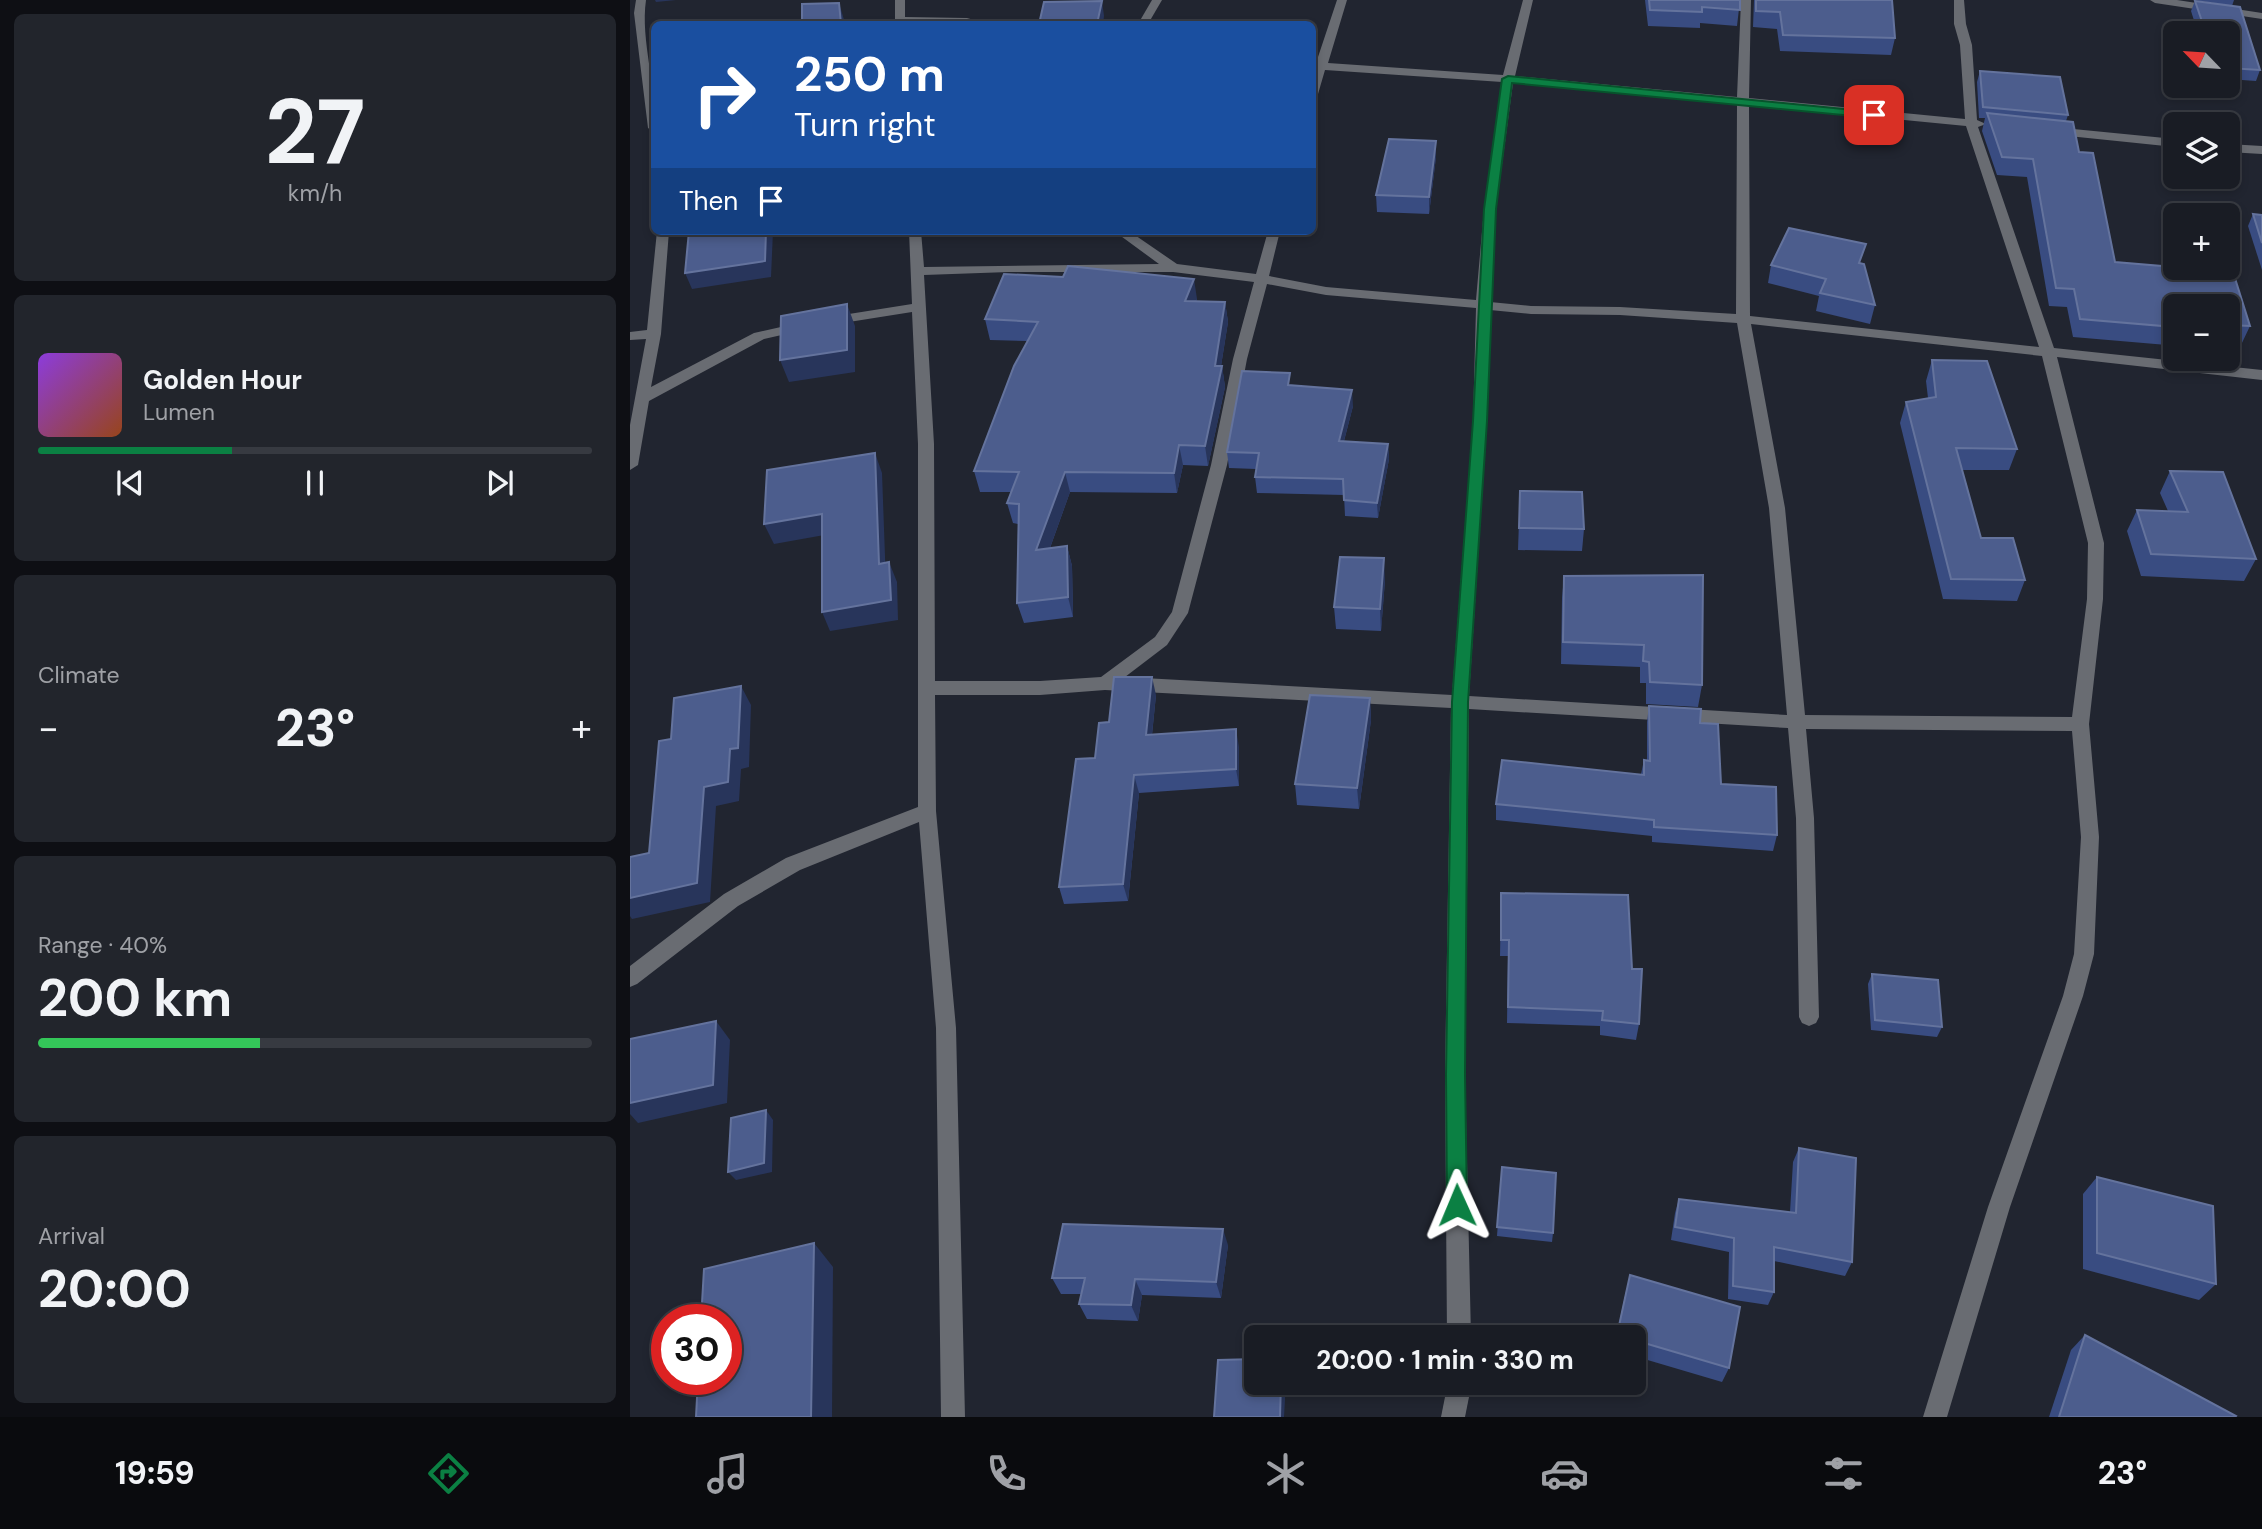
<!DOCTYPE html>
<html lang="en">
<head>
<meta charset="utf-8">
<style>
  body { margin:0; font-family:"DM Sans",sans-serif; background:#22252c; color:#f1f3f6; height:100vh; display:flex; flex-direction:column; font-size:26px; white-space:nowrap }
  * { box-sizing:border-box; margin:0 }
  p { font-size:23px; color:#9fa1a6 }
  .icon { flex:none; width:38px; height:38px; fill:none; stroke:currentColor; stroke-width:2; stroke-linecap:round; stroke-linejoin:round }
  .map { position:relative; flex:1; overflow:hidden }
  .side { display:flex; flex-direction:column; gap:14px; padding:14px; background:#0e0f14; width:630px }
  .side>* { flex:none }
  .guide { position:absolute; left:21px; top:21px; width:665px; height:214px; border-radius:10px; box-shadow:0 4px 10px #0003,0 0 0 2px #373a41; background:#1a4fa0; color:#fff; overflow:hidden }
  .needle { width:46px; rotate:295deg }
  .controls { position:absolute; left:1533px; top:21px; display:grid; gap:14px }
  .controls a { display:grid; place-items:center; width:77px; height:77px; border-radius:10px; background:#191c24; box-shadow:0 4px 10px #0003,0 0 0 2px #373a41; font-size:35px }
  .speed { position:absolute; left:21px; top:1304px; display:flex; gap:14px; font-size:35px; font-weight:700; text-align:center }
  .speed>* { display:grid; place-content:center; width:91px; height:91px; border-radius:50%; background:#191c24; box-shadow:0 4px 10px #0003,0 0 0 2px #373a41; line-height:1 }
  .speed .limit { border:10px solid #d22; background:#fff; color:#111 }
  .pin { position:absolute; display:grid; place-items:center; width:60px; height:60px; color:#fff; margin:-30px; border-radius:14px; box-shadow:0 4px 10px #0006 }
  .me { position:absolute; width:77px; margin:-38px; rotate:359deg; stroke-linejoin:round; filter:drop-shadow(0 0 5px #0008) }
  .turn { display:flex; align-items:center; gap:24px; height:147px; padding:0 28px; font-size:32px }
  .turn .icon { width:91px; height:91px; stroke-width:2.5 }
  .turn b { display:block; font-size:49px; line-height:60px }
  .then { display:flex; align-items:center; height:66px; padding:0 28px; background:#0003; gap:14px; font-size:26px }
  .big { font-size:52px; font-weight:700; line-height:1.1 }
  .side .tile { flex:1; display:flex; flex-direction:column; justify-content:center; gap:10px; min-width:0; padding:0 24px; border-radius:10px; background:#22252c }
  .side .dial { align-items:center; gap:0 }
  .dial b { font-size:91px; line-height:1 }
  .song { display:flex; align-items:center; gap:21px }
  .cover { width:84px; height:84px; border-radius:10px; background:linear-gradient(135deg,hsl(270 70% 55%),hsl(20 70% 35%)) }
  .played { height:7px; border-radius:4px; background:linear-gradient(90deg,#0b8043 35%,#373a41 35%) }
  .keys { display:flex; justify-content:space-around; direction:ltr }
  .heat { display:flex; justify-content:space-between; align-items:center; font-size:38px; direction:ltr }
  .charge { height:10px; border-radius:5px; background:linear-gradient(90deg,#34c759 40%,#373a41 0) }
  .trip { position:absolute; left:614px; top:1325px; width:402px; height:70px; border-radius:10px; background:#191c24; box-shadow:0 4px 10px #0003,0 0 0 2px #373a41; font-weight:700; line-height:70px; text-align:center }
  .tab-bar { display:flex; height:112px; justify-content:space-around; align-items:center; background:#0a0b0e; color:#9fa1a6 }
  .tab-bar .icon { width:49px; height:49px }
  .tab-bar .current { color:#0b8043 }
  .tab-bar b { font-size:32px; color:#f1f3f6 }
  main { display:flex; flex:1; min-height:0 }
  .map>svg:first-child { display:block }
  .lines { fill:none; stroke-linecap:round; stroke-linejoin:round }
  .minor { fill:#696c72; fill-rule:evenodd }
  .wall { fill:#394c81 }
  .shaded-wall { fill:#28355b }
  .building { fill:#4c5d8d; stroke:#64739d; stroke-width:2 }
  .route { fill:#0b8043; stroke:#07532c; stroke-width:2 }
</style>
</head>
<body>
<main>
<section class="side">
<div class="tile dial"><b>27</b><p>km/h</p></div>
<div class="tile">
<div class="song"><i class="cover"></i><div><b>Golden Hour</b><p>Lumen</p></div></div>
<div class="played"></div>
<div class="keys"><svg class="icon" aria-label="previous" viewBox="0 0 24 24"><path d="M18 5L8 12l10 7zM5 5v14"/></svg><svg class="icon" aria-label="pause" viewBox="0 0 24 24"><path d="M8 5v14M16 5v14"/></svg><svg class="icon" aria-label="next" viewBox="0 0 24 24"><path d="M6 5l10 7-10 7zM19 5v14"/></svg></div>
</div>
<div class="tile"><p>Climate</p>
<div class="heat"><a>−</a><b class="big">23°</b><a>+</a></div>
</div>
<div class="tile"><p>Range · 40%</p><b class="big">200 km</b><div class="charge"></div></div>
<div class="tile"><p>Arrival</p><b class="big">20:00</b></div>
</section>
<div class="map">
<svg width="1632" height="1417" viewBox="0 0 1632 1417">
  <rect width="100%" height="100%" fill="#212530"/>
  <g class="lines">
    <!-- minor -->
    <g class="minor">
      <path d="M6,0H16C10,41 28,88 24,132L18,128L4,13Z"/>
      <path d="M265,0H275V17L337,18L358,24H265Z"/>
      <path d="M522,0H532L518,24H508Z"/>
      <path d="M707,0H717L698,63L873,75L893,0H903L885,76L1107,97L1111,0H1121L1119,98L1335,119L1330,45L1324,24V0H1334L1336,24L1342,45L1347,120L1356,124L1348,127L1424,348L1632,370V380L1427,357L1474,543L1473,599L1459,724L1469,837L1464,954L1453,996L1380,1207L1317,1417H1293L1358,1207L1433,996L1444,954L1451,837L1442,731L1176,729L1184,818L1189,1017L1186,1023L1179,1026L1172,1023L1169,1017L1166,818L1158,728L839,709L835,1074L841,1337H817L815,1074L821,708L475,690L410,695H305L306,811L326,1028L335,1417H311L306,1028L289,822L170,870L108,906L7,984L0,987V966L94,894L156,858L288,807V444L282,312L200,325L193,321L200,317L282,304L279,231H291L294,267L529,264L484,231H499L547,264L626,274L638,231H650L639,276L696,287L846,300L854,209L872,82L695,70L688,94L682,97V63H686ZM883,83L1107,104L1106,314L990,307L901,306L860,302L866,209ZM1119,105L1336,126L1409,347L1120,316ZM379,272H543L624,282L603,359L581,465L542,612L525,637L471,677L410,681H305L304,444L294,275ZM637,284L696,295L846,308L843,421L822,695L495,677L537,645L558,613L597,465L617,359ZM860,310L901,314L990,315L1107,323L1139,508L1157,715L839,696L857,421ZM1121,324L1412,356L1458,543L1457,599L1442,717L1175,715L1155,508Z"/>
      <path d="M1520,0H1547L1632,13V19L1525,3Z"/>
      <path d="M1423,127L1545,139V147L1419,134V128Z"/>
      <path d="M1598,144L1632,146V154L1598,152Z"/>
      <path d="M27,231H39L31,334L21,387L124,333L173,322L180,326L178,329L134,339L19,401L8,465L0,470V425L16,339L0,340V332L17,330Z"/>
      <path d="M818,1382H842L835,1417H811Z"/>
    </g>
  </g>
  <!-- wall -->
  <g class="wall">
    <path d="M1015,0H1110L1107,26L1070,23V28L1018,26Z"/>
    <path d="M1124,0H1262L1265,38L1261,55L1150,51L1147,29L1123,27Z"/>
    <path d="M1564,0H1604L1602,6Z"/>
    <path d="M1565,1L1610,7L1630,70L1626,81L1598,79V33H1568L1561,11Z"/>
    <path d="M1350,71L1430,77L1438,115L1436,121L1443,122L1449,152L1463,153L1485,262L1603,272L1620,326L1611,345L1598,343V306H1545V339H1540L1537,345L1443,337L1437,307L1419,306L1397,177L1367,175L1352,131L1355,118H1349L1347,82Z"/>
    <path d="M806,141V157L799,214L747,212L746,195Z"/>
    <path d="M1623,214L1632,215V270L1618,226Z"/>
    <path d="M1231,264L1245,305L1240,324L1186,311L1189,296L1138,283L1141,265Z"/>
    <path d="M433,277L567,299L566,301L595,302L598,322L591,366H592L595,387L578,466L553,465L547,493L440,492L420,548L437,546L442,566L443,617L394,623L387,603L388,524L383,523L377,503L381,492H350L344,471L397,341L360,340L355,319Z"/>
    <path d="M1302,360L1387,449L1379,470H1332L1351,538L1395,580L1387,601L1313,599L1270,423L1276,402L1298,398L1296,381Z"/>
    <path d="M662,385L723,406L714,441L758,444L759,459L748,518L715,516L714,495L627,493L625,477L626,469L599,468L597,452Z"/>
    <path d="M1540,471L1626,559L1614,581L1511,576L1497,531L1507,510L1538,511L1530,493Z"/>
    <path d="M890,491L954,529L952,551L888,550Z"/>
    <path d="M934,576L1072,685L1068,707L1016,704V683H1010V667L931,664L932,598Z"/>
    <path d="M755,580L751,631L706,629L704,607Z"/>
    <path d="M526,695L522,735L609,747V786L509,793L498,901L434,904L429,887L479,722Z"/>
    <path d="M740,698L741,720L729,809L667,805L665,784Z"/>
    <path d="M1019,706L1070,723L1091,784L1147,835L1143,851L1022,842V836L866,820V804L1011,774L1014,760H1017V722Z"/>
    <path d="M871,893L1002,969L1009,1024L1006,1040L970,1035V1026L877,1023L878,956H870Z"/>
    <path d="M1242,974L1312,1027L1307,1037L1241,1030L1238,984Z"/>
    <path d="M1169,1148L1222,1262L1215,1276L1144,1261V1292L1138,1305L1098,1299L1099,1252L1041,1240L1045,1213L1049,1199L1160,1212L1163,1162Z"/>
    <path d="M872,1167L923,1233L922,1242L867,1236Z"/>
    <path d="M1467,1177L1586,1284L1569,1300L1453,1269V1194Z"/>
    <path d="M598,1245L591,1298L512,1295L508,1321L457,1319L449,1304L451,1294H431L422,1278Z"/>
    <path d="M996,1291L1099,1368L1092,1382L1004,1356V1337H986Z"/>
    <path d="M1455,1335L1605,1417H1419L1441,1350Z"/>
  </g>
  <!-- shaded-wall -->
  <g class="shaded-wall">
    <path d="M25,0H46L26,2Z"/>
    <path d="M472,1L474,16L473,24H467Z"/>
    <path d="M209,3L215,23V24H211Z"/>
    <path d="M806,141V157L799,214V197Z"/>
    <path d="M136,231H143L141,277L62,289L55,273Z"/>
    <path d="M564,279L567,299L558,321L555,301Z"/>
    <path d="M595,302L598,322L588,385L592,366L595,387L578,466L575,446L585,366Z"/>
    <path d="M217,304L225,326V372L159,382L150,360Z"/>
    <path d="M722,390L723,406L710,456L709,441Z"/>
    <path d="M758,444L759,459L748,518L747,503Z"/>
    <path d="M549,445L553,465L547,493L544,473Z"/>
    <path d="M245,453L252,473L256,584L249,564Z"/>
    <path d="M435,472L440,492L412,570L406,550Z"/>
    <path d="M192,514L200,534L144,544L134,524Z"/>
    <path d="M437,546L442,566L443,617L438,597Z"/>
    <path d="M754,558L755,580L751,631L750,609Z"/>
    <path d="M259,562L267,582L268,620L200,631L192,612Z"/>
    <path d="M522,677L526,695L520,753L516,735Z"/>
    <path d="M111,686L121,705L119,767L111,769L109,801L86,806L80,902L2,919L0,916V898L100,749Z"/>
    <path d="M740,698L741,720L729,809L727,788Z"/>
    <path d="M606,729L609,747V786L606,769Z"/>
    <path d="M504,775L509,793L498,901L493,884Z"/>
    <path d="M86,1021L100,1040L97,1103L8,1123L0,1114V1103Z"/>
    <path d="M136,1110L143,1120L142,1172L106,1180L98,1172Z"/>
    <path d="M593,1229L598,1245L591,1298L586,1282Z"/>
    <path d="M184,1243L203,1267L202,1417H181Z"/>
    <path d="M505,1279L512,1295L508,1321L501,1305Z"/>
    <path d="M651,1382H656L654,1417H650Z"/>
  </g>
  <!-- building -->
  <g class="building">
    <path d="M1019,0H1110V10L1072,7V12L1020,10Z"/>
    <path d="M1126,0H1262L1265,38L1153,35L1150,12L1126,11Z"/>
    <path d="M472,1L467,24H409L414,2Z"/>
    <path d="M1565,1L1610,7L1630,70L1598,68V33H1576Z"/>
    <path d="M209,3L211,24H172V4Z"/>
    <path d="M1350,71L1430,77L1438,115L1353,107Z"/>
    <path d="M1357,113L1443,122L1449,152L1463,153L1485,262L1603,272L1620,326L1598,325V306H1545V320H1542L1545,327L1450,319L1444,289L1426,288L1403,159L1372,157Z"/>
    <path d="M759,139L806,141L799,197L746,195Z"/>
    <path d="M1623,214L1632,215V243Z"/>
    <path d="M1159,228L1236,244L1229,263L1234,264L1245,305L1190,293L1196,279L1141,265Z"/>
    <path d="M59,231H136L135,261L55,273Z"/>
    <path d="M438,266L564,279L555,301L595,302L585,366H592L575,446L549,445L544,473L435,472L406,550L437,546L438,597L387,603L389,504L377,503L389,472L344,471L384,366L408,322L355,319L374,274L433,277Z"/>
    <path d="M217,304V350L150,360L151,316Z"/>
    <path d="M1302,360L1357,361L1387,449L1326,448L1351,538H1383L1395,580L1321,579L1276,402L1306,397Z"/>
    <path d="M612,371L660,373L658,385L722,390L709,441L758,444L747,503L714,500L713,479L625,477L629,453L597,452Z"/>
    <path d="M245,453L249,564L259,562L261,600L192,612V514L134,524L137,470Z"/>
    <path d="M1540,471L1593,472L1626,559L1521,554L1507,510L1558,512Z"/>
    <path d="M890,491L952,492L954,529L889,528Z"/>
    <path d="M710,557L754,558L750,609L704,607Z"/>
    <path d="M1073,575L1072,685L1020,682L1019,662L1013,661L1014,645L933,642L934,576Z"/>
    <path d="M484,677H522L516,735L606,729V769L504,775L493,884L429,887L446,759L465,758L469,723L479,722Z"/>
    <path d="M111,686L108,748L100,749L98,782L74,787L67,883L0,898V857L19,853L29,741L41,739L44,698Z"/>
    <path d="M680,695L740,698L727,788L665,784Z"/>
    <path d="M1019,706L1071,709L1070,723L1088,724L1091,784L1146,787L1147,835L1024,827V820L866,804L872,760L1014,775V760L1020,761Z"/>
    <path d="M871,893L998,895L1002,969H1012L1009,1024L972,1020L973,1011L878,1007L879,940H871Z"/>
    <path d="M1242,974L1308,980L1312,1027L1245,1020Z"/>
    <path d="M86,1021L83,1085L0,1103V1039Z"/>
    <path d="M136,1110L134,1163L98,1172L101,1118Z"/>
    <path d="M1169,1148L1226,1158L1222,1262L1144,1247V1292L1103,1286L1104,1238L1045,1227L1049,1199L1166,1213Z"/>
    <path d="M872,1167L926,1173L923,1233L867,1227Z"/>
    <path d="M1467,1177L1583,1206L1586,1284L1467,1253Z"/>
    <path d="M433,1224L593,1229L586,1282L505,1279L501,1305L449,1304L455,1278H422Z"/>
    <path d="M184,1243L181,1417H66L68,1379H96V1320H71L74,1269Z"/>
    <path d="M1000,1275L1110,1307L1099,1368L1004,1340V1337H994L987,1335Z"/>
    <path d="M1455,1335L1606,1416L1605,1417H1429Z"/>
    <path d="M626,1359V1382H651L650,1417H584L588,1360Z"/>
  </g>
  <!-- route -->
  <path class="route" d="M878,76L1244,112L1249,115L1244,118L882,83L866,209L857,421L838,702L835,1074L837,1205L834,1212L827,1215L820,1212L817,1205L816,1074L822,702L843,421L854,209L872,79Z"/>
</svg>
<div class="controls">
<a><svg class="needle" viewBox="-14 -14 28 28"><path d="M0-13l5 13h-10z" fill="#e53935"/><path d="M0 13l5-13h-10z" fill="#9fa1a6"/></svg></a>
<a><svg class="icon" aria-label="layers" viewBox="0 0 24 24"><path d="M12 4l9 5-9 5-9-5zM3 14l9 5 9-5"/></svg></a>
<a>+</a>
<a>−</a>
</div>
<div class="speed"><div class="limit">30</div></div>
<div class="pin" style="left:1244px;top:115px;background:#d93025"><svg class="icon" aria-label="arrive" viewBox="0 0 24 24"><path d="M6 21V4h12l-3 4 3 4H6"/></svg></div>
<svg class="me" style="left:827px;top:1205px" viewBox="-20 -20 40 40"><path d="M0-17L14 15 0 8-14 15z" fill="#0b8043" stroke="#fff" stroke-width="4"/></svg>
<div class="trip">20:00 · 1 min · 330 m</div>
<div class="guide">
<div class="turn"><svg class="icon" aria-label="right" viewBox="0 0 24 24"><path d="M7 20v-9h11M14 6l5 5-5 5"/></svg><div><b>250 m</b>Turn right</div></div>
<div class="then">Then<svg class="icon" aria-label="arrive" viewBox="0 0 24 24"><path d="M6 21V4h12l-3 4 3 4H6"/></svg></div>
</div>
</div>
</main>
<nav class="tab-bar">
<b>19:59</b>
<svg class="icon current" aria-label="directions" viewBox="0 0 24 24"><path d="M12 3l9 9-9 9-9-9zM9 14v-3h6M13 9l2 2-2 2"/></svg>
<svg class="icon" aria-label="music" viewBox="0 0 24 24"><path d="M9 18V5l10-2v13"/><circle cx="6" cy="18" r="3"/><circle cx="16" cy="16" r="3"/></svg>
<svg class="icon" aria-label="phone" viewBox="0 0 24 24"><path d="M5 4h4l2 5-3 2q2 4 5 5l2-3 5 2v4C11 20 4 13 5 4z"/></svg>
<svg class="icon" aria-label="climate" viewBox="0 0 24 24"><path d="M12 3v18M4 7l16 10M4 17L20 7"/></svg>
<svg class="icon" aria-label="car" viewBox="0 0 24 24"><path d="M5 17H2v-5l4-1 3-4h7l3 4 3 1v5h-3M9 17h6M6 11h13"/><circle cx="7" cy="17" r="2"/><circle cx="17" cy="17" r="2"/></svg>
<svg class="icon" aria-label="filters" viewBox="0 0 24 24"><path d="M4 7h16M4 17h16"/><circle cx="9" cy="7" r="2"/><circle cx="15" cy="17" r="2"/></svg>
<b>23°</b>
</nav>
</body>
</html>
